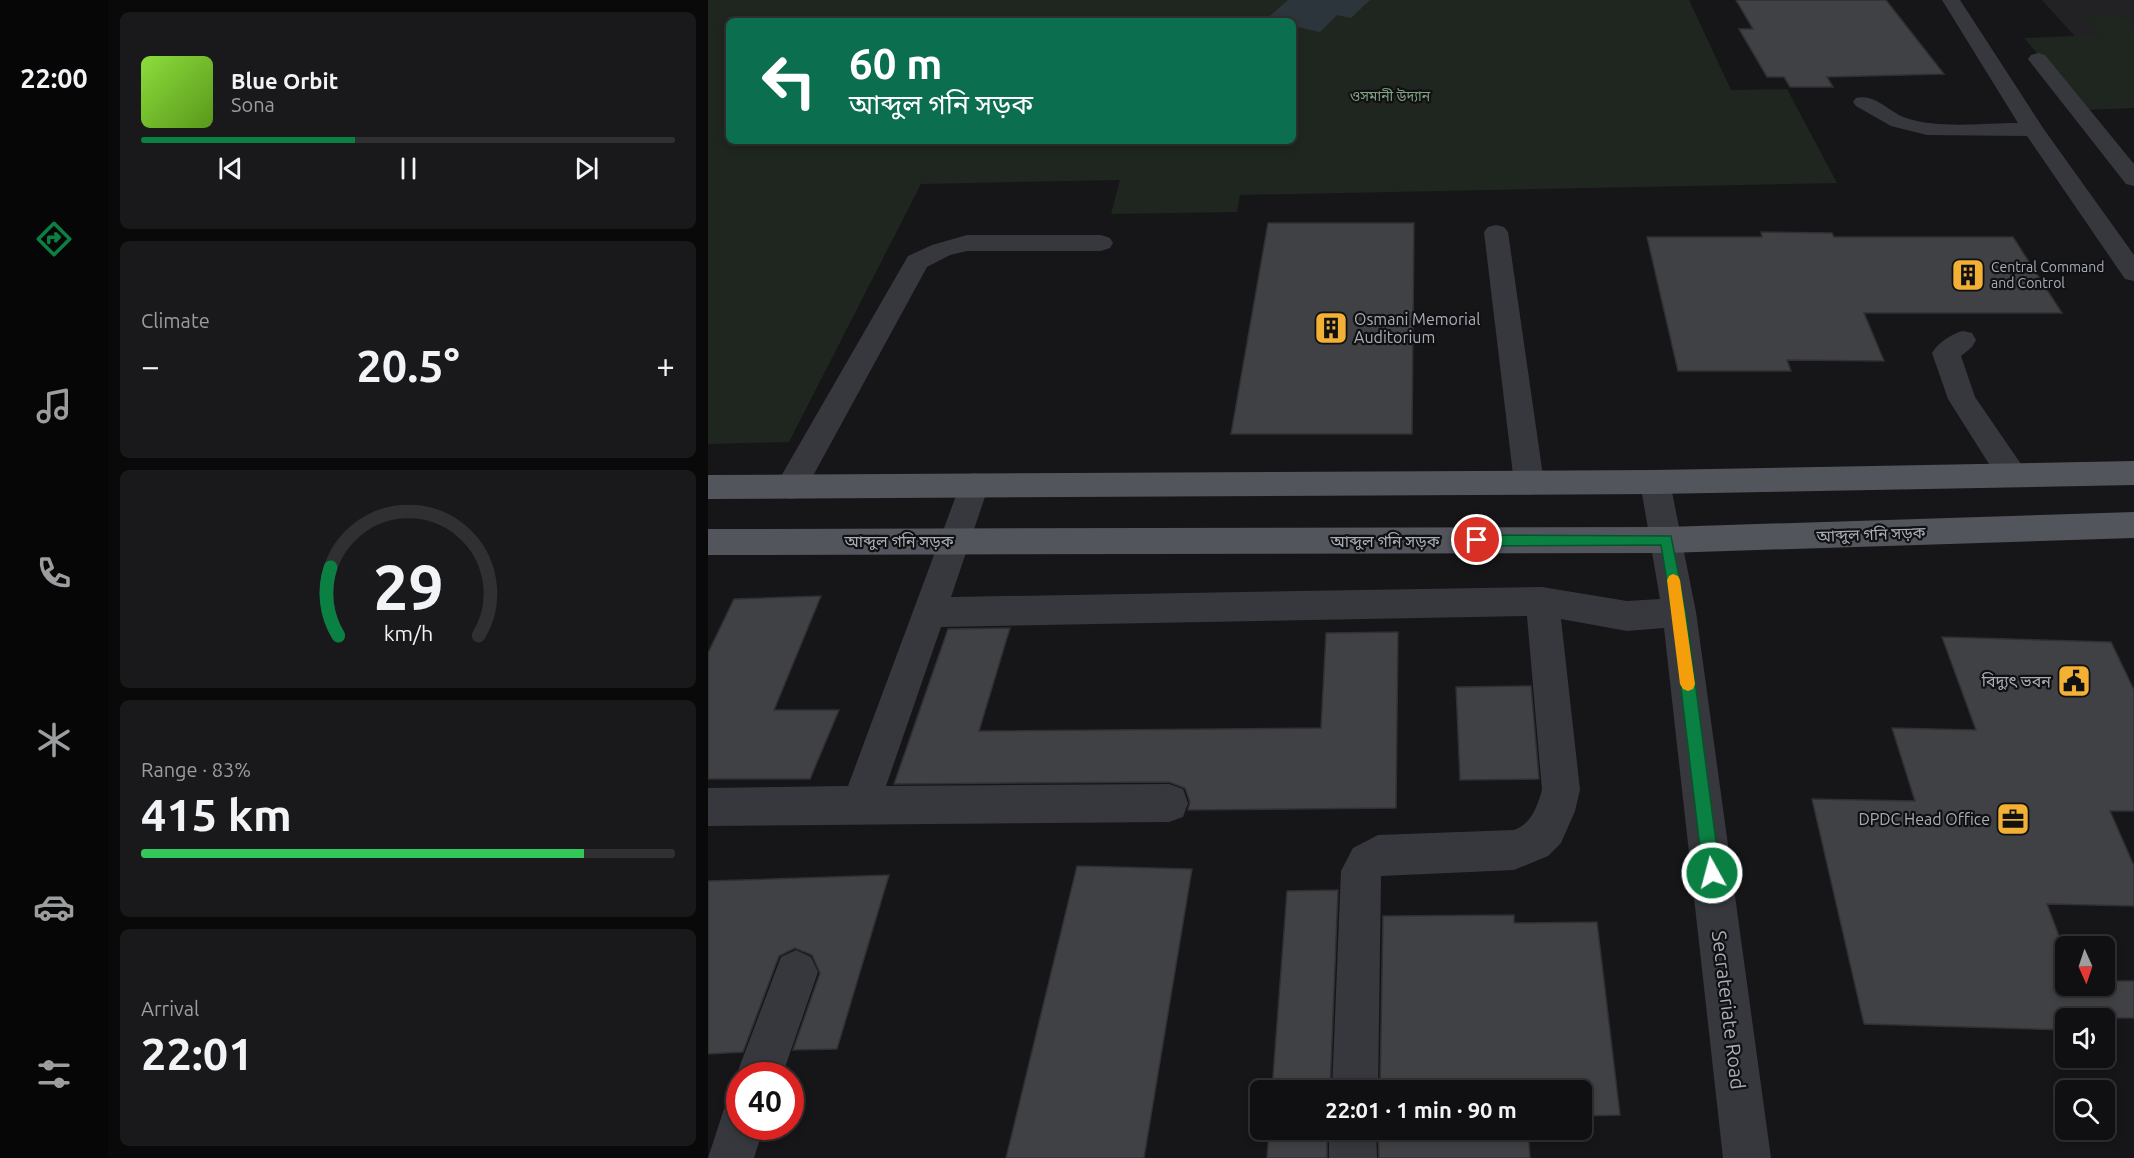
<!DOCTYPE html>
<html lang="en">
<head>
<meta charset="utf-8">
<style>
  body { margin:0; font-family:Ubuntu,"Noto Sans Bengali",sans-serif; background:#19191b; color:#f1f3f6; height:100vh; display:flex; flex-direction:column; font-size:22px; white-space:nowrap }
  * { box-sizing:border-box; margin:0 }
  p { font-size:20px; color:#9c9d9f }
  .icon { flex:none; width:33px; height:33px; fill:none; stroke:currentColor; stroke-width:2; stroke-linecap:round; stroke-linejoin:round }
  .map { position:relative; flex:1; overflow:hidden }
  .panel { display:flex; flex-direction:column; gap:12px; padding:12px; background:#09090a; width:600px }
  .panel>* { flex:none }
  .banner { position:absolute; left:18px; top:18px; width:570px; height:126px; border-radius:9px; box-shadow:0 3px 9px #0003,0 0 0 2px #303032; background:#0b6e4f; color:#fff; overflow:hidden }
  .needle { width:39px; rotate:177deg }
  .fabs { position:absolute; left:1347px; top:936px; display:grid; gap:12px }
  .fabs a { display:grid; place-items:center; width:60px; height:60px; border-radius:9px; background:#101012; box-shadow:0 3px 9px #0003,0 0 0 2px #303032; font-size:30px }
  .speed { position:absolute; left:18px; top:1062px; display:flex; gap:12px; font-size:30px; font-weight:700; text-align:center }
  .speed>* { display:grid; place-content:center; width:78px; height:78px; border-radius:50%; background:#101012; box-shadow:0 3px 9px #0003,0 0 0 2px #303032; line-height:1 }
  .speed .limit { border:9px solid #d22; background:#fff; color:#111 }
  .pin { position:absolute; display:grid; place-items:center; width:51px; height:51px; color:#fff; margin:-26px; border:3px solid #fff; border-radius:50%; box-shadow:0 2px 6px #0007 }
  .me { position:absolute; width:66px; margin:-33px; rotate:353deg; stroke-linejoin:round; filter:drop-shadow(0 0 4px #0008) }
  .turn { display:flex; align-items:center; gap:21px; height:126px; padding:0 24px; font-size:27px }
  .turn .icon { width:78px; height:78px; stroke-width:2.5 }
  .turn b { display:block; font-size:42px; line-height:51px }
  .big { font-size:45px; font-weight:700; line-height:1.1 }
  .panel .widget { flex:1; display:flex; flex-direction:column; justify-content:center; gap:9px; min-width:0; padding:0 21px; border-radius:9px; background:#19191b }
  .panel .dial { align-items:center; gap:0 }
  .dial svg { height:156px; overflow:visible; fill:none; stroke:#303032; stroke-width:7; stroke-linecap:round; text-anchor:middle }
  .dial text { fill:#f1f3f6; stroke:none }
  .song { display:flex; align-items:center; gap:18px }
  .cover { width:72px; height:72px; border-radius:9px; background:linear-gradient(135deg,hsl(90 70% 55%),hsl(90 70% 35%)) }
  .played { height:6px; border-radius:3px; background:linear-gradient(90deg,#0b8043 40%,#303032 40%) }
  .keys { display:flex; justify-content:space-around; direction:ltr }
  .heat { display:flex; justify-content:space-between; align-items:center; font-size:33px; direction:ltr }
  .charge { height:9px; border-radius:4px; background:linear-gradient(90deg,#34c759 83%,#303032 0) }
  .trip { position:absolute; left:542px; top:1080px; width:342px; height:60px; border-radius:9px; background:#101012; box-shadow:0 3px 9px #0003,0 0 0 2px #303032; font-weight:700; line-height:60px; text-align:center }
  main { display:flex; flex:1; min-height:0 }
  .tab-bar { display:flex; flex-direction:column; width:108px; justify-content:space-around; align-items:center; background:#060607; color:#9c9d9f }
  .tab-bar .icon { width:42px; height:42px }
  .tab-bar .selected { color:#0b8043 }
  .tab-bar b { font-size:27px; color:#f1f3f6 }
  .map>svg:first-child { display:block }
  .built { fill:#222225 }
  .green { fill:#1e261f; fill-rule:evenodd }
  .water { fill:#2c353c }
  .building { fill:#404145; stroke:#303034; stroke-width:1.5 }
  .lines { fill:none; stroke-linecap:round; stroke-linejoin:round }
  .minor { fill:#37383d; fill-rule:evenodd }
  .major { fill:#53555c; fill-rule:evenodd }
  .route { fill:#0b8043; stroke:#07532c; stroke-width:1.5 }
  .slow { fill:#f59e0b }
  .labels { text-anchor:middle; dominant-baseline:central; stroke-width:4.5; stroke-linejoin:round; paint-order:stroke }
  .far-park-label { font-size:14px; fill:#7fa381; stroke:#111113 }
  .far-poi-label { font-size:14px; fill:#a8adb8; stroke:#111113; text-anchor:start }
  .poi-label { font-size:16px; fill:#a8adb8; stroke:#111113; text-anchor:end }
  .street-label { font-size:16px; fill:#a8adb8; stroke:#111113 }
  .near-street-label { font-size:20px; fill:#a8adb8; stroke:#111113 }
</style>
</head>
<body>
<main>
<nav class="tab-bar">
<b>22:00</b>
<svg class="icon selected" aria-label="directions" viewBox="0 0 24 24"><path d="M12 3l9 9-9 9-9-9zM9 14v-3h6M13 9l2 2-2 2"/></svg>
<svg class="icon" aria-label="music" viewBox="0 0 24 24"><path d="M9 18V5l10-2v13"/><circle cx="6" cy="18" r="3"/><circle cx="16" cy="16" r="3"/></svg>
<svg class="icon" aria-label="phone" viewBox="0 0 24 24"><path d="M5 4h4l2 5-3 2q2 4 5 5l2-3 5 2v4C11 20 4 13 5 4z"/></svg>
<svg class="icon" aria-label="climate" viewBox="0 0 24 24"><path d="M12 3v18M4 7l16 10M4 17L20 7"/></svg>
<svg class="icon" aria-label="car" viewBox="0 0 24 24"><path d="M5 17H2v-5l4-1 3-4h7l3 4 3 1v5h-3M9 17h6M6 11h13"/><circle cx="7" cy="17" r="2"/><circle cx="17" cy="17" r="2"/></svg>
<svg class="icon" aria-label="filters" viewBox="0 0 24 24"><path d="M4 7h16M4 17h16"/><circle cx="9" cy="7" r="2"/><circle cx="15" cy="17" r="2"/></svg>
</nav>
<section class="panel">
<div class="widget">
<div class="song"><i class="cover"></i><div><b>Blue Orbit</b><p>Sona</p></div></div>
<div class="played"></div>
<div class="keys"><svg class="icon" aria-label="previous" viewBox="0 0 24 24"><path d="M18 5L8 12l10 7zM5 5v14"/></svg><svg class="icon" aria-label="pause" viewBox="0 0 24 24"><path d="M8 5v14M16 5v14"/></svg><svg class="icon" aria-label="next" viewBox="0 0 24 24"><path d="M6 5l10 7-10 7zM19 5v14"/></svg></div>
</div>
<div class="widget"><p>Climate</p>
<div class="heat"><a>−</a><b class="big">20.5°</b><a>+</a></div>
</div>
<div class="widget dial"><svg viewBox="0 0 100 80">
<path d="M14 69A42 42 0 1 1 86 69"/>
<path d="M14 69A42 42 0 0 1 10 34" stroke="#0b8043"/>
<text x="50" y="56" font-size="32" font-weight="700">29</text>
<text x="50" y="72" font-size="11">km/h</text>
</svg></div>
<div class="widget"><p>Range · 83%</p><b class="big">415 km</b><div class="charge"></div></div>
<div class="widget"><p>Arrival</p><b class="big">22:01</b></div>
</section>
<div class="map">
<svg width="1426" height="1158" viewBox="0 0 1426 1158">
  <rect width="100%" height="100%" fill="#161618"/>
  <!-- built -->
  <path class="built" d="M1334,0H1426V41L1372,42Z"/>
  <!-- green -->
  <g class="green">
    <path d="M0,0H981L1023,90L1079,89L1129,183L532,195L529,212L403,214L412,180L213,184L81,442L0,444ZM21,21H585V141H21Z"/>
    <path d="M1376,17H1414L1426,26V108L1376,110L1316,38L1392,35Z"/>
  </g>
  <!-- water -->
  <path class="water" d="M580,0H662L643,18L629,15L612,32L585,26V21L557,20Z"/>
  <!-- building -->
  <g class="building">
    <path d="M1028,0H1178L1236,74L1119,77L1125,87H1082L1076,77H1059L1031,29H1045Z"/>
    <path d="M560,223H706L704,434H523Z"/>
    <path d="M1053,232L1124,233L1126,237H1305L1354,313H1156L1176,361L1079,360L1083,371H970L939,237H1054Z"/>
    <path d="M113,596L66,710H131L102,779H0V653L26,599Z"/>
    <path d="M302,628L271,731L613,728L618,633L690,632L688,808L480,810L482,802L477,788L461,782L186,784L240,629Z"/>
    <path d="M1234,637L1403,642L1426,690V811H1402L1426,866V906L1339,904L1358,955V986H1396V981H1426V1018H1358V1030L1156,1024L1104,799L1207,801L1184,728L1268,730Z"/>
    <path d="M823,686L831,779L752,780L748,687Z"/>
    <path d="M369,866L484,869L436,1158H298Z"/>
    <path d="M181,875L129,1049L85,1050L112,973L104,955L87,948L71,956L35,1052L0,1054V881Z"/>
    <path d="M630,890L622,1090H564L579,891Z"/>
    <path d="M806,915V923L889,922L912,1115L873,1116V1090H672L675,916Z"/>
    <path d="M561,1130H619V1158H559Z"/>
    <path d="M670,1130H820L822,1158H671Z"/>
  </g>
  <g class="lines">
    <!-- minor -->
    <g class="minor">
      <path d="M1234,0H1252L1335,128L1426,255V281L1417,279L1319,136L1219,135L1183,126L1148,106L1145,102L1148,98C1167,93 1181,112 1198,118C1230,129 1277,123 1310,123Z"/>
      <path d="M1330,53L1337,55L1426,164V186L1418,184L1323,63L1320,59L1323,55Z"/>
      <path d="M788,225L796,227L800,232L836,483L832,491L821,495L810,491L806,483L776,232L780,227Z"/>
      <path d="M259,235H393L402,238L405,243L402,248L393,251H259L242,255L219,267L94,496L83,499L72,496L68,487L72,478L200,256L224,245Z"/>
      <path d="M1255,331L1264,333L1268,340L1264,347L1253,356L1267,397L1315,467L1319,475L1315,483L1304,487L1293,483L1240,399L1224,353C1231,342 1243,334 1255,331Z"/>
      <path d="M947,470L958,474L962,482L988,612L1063,1158H1015L956,628L919,631L853,619L872,790L867,811L853,843L840,856L806,870L673,876L670,1090H624L633,871L645,848L670,835L806,830C824,823 829,807 834,790L819,616L233,627L178,786L461,784L475,789L480,803L475,817L461,822L0,826V788L140,786L255,477L266,473L277,477L281,485L243,597L834,587L919,601L952,599L932,482L936,474Z"/>
      <path d="M88,950L103,957L110,972L74,1076H32V1084L28,1076L73,957Z"/>
      <path d="M32,1103V1126H56L46,1158H0L16,1109Z"/>
      <path d="M621,1130H668L669,1158H621Z"/>
    </g>
    <!-- major -->
    <g class="major">
      <path d="M1426,461V485L947,494L0,499V475L947,470Z"/>
      <path d="M1426,512V538L959,553L0,555V529L959,527Z"/>
    </g>
  </g>
  <!-- route -->
  <path class="route" d="M769,535L963,536L978,612L1012,873L1009,879L1004,881L998,879L995,873L964,612L953,545L769,546L762,540Z"/>
  <!-- slow -->
  <path class="slow" d="M965,574L970,576L972,580L987,684L985,689L980,691L975,689L972,684L959,580L961,576Z"/>
  <!-- icons -->
  <defs>
    <symbol id="building-square" viewBox="-11 -11 22 22"><rect x="-9" y="-9" width="18" height="18" rx="4" fill="#f2b134" stroke="#111113"/><path d="M-4-6H4V6H1V3H-1V6H-4ZM-2.5-4.3h1.7v1.8h-1.7ZM.8-4.3h1.7v1.8H.8ZM-2.5-1h1.7V.8h-1.7ZM.8-1h1.7V.8H.8Z" fill="#111"/></symbol>
    <symbol id="civic-square" viewBox="-11 -11 22 22"><rect x="-9" y="-9" width="18" height="18" rx="4" fill="#f2b134" stroke="#111113"/><path d="M-.6-6.5H3V-4.5H.6V-3L4-1V1h2V6H-6V1h2V-1L-.6-3ZM-1.2 2.5V6h2.4V2.5Z" fill="#111"/></symbol>
    <symbol id="office-square" viewBox="-11 -11 22 22"><rect x="-9" y="-9" width="18" height="18" rx="4" fill="#f2b134" stroke="#111113"/><path d="M-6-3h4V-5.5h4V-3h4V5H-6ZM-1-4.5V-3h2v-1.5ZM-6 0V1H6V0Z" fill="#111"/></symbol>
  </defs>
  <g fill-rule="evenodd">
    <use href="#building-square" x="1241" y="256" width="38" height="38"/>
    <use href="#building-square" x="604" y="309" width="38" height="38"/>
    <use href="#civic-square" x="1347" y="662" width="38" height="38"/>
    <use href="#office-square" x="1286" y="800" width="38" height="38"/>
  </g>
  <g class="labels">
    <!-- far-park labels -->
    <g class="far-park-label">
      <text x="682" y="96">ওসমানী উদ্যান</text>
    </g>
    <!-- far-poi labels -->
    <g class="far-poi-label">
      <text x="1283" y="267">Central Command<tspan x="1283" dy="16">and Control</tspan></text>
    </g>
    <!-- poi labels -->
    <g class="poi-label">
      <text x="646" y="319" text-anchor="start">Osmani Memorial<tspan x="646" dy="18">Auditorium</tspan></text>
      <text x="1343" y="681">বিদ্যুৎ ভবন</text>
      <text x="1282" y="819">DPDC Head Office</text>
    </g>
    <!-- street labels -->
    <g class="street-label">
      <text transform="translate(1163 534) rotate(-2)">আব্দুল গনি সড়ক</text>
      <text x="191" y="541">আব্দুল গনি সড়ক</text>
      <text x="677" y="541">আব্দুল গনি সড়ক</text>
    </g>
    <!-- near-street labels -->
    <g class="near-street-label">
      <text transform="translate(1021 1010) rotate(83)">Secrateriate Road</text>
    </g>
  </g>
</svg>
<div class="fabs">
<a><svg class="needle" viewBox="-14 -14 28 28"><path d="M0-13l5 13h-10z" fill="#e53935"/><path d="M0 13l5-13h-10z" fill="#9c9d9f"/></svg></a>
<a><svg class="icon" aria-label="sound" viewBox="0 0 24 24"><path d="M4 9h4l5-4v14l-5-4H4zM17 9q2 3 0 6"/></svg></a>
<a><svg class="icon" aria-label="search" viewBox="0 0 24 24"><circle cx="10" cy="10" r="6"/><path d="M15 15l6 6"/></svg></a>
</div>
<div class="speed"><div class="limit">40</div></div>
<div class="pin" style="left:769px;top:540px;background:#d93025"><svg class="icon" aria-label="arrive" viewBox="0 0 24 24"><path d="M6 21V4h12l-3 4 3 4H6"/></svg></div>
<svg class="me" style="left:1004px;top:873px" viewBox="-20 -20 40 40"><circle r="17" fill="#0b8043" stroke="#fff" stroke-width="3"/><path d="M0-11L8 9 0 5-8 9z" fill="#fff"/></svg>
<div class="trip">22:01 · 1 min · 90 m</div>
<div class="banner">
<div class="turn"><svg class="icon" aria-label="left" viewBox="0 0 24 24"><path d="M17 20v-9H6M10 6l-5 5 5 5"/></svg><div><b>60 m</b>আব্দুল গনি সড়ক</div></div>
</div>
</div>
</main>
</body>
</html>
